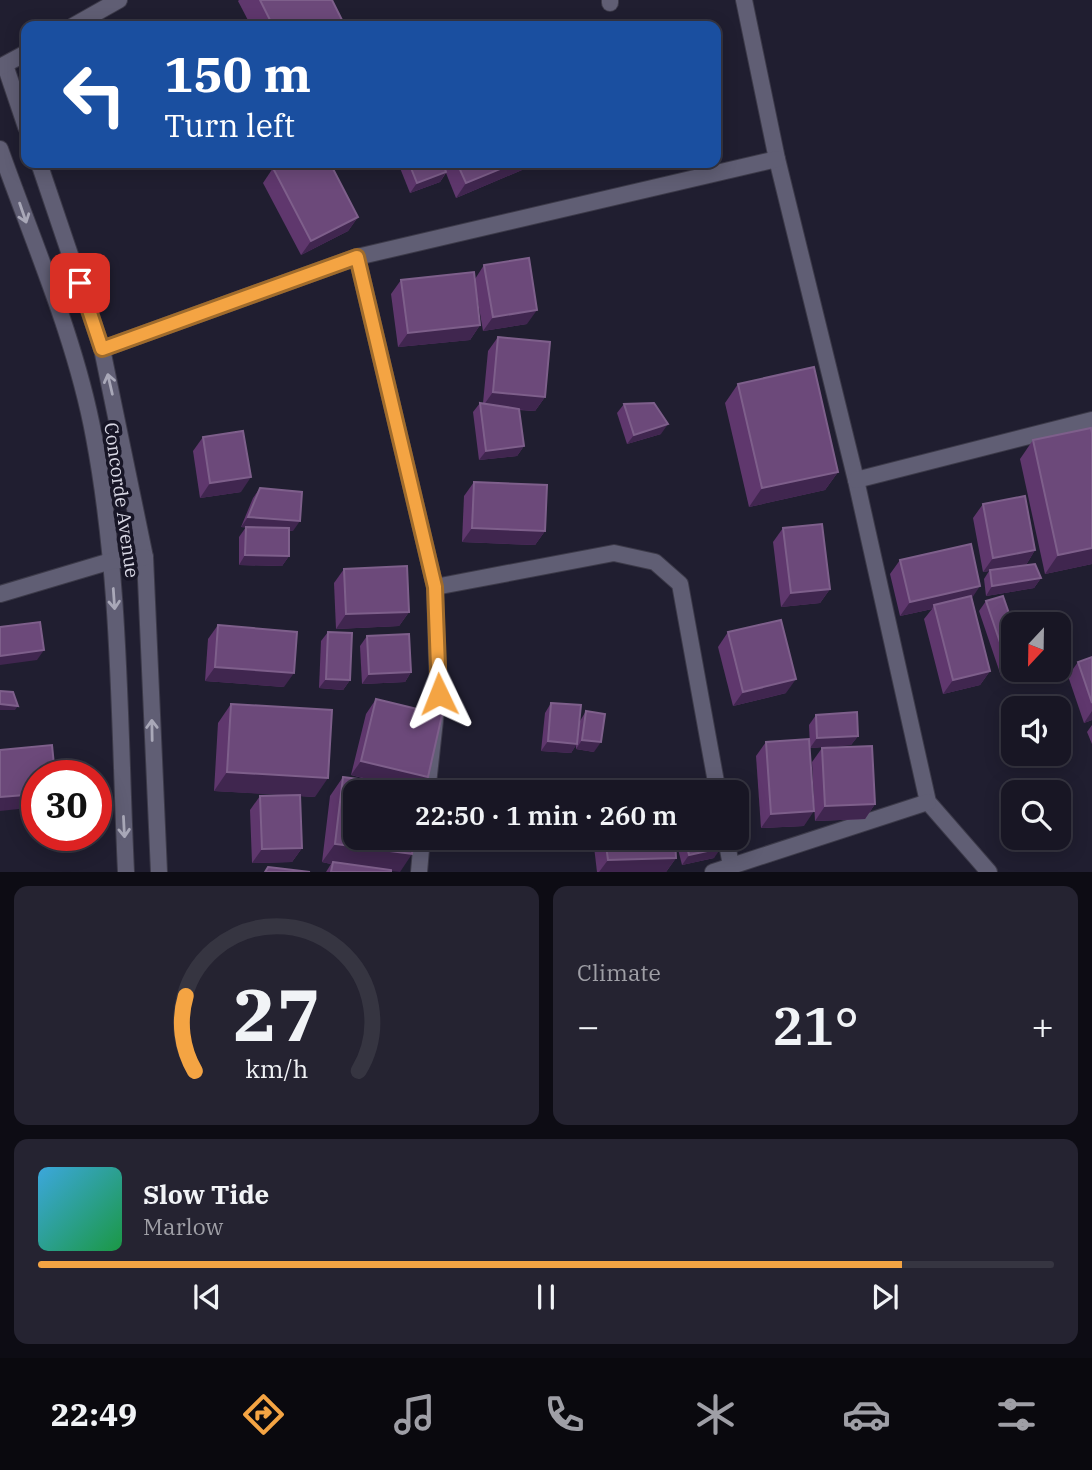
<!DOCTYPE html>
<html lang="en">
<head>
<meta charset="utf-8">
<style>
  body { margin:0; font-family:"IBM Plex Serif",serif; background:#252331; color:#f1f3f6; height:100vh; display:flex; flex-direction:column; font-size:26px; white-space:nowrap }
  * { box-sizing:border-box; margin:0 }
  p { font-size:23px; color:#9f9fa6 }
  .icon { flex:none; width:38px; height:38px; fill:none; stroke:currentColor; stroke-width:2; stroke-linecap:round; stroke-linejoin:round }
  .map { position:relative; height:872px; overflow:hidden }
  .sheet { display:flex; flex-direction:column; gap:14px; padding:14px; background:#0d0c14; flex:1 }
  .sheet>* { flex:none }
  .guide { position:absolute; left:21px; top:21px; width:700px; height:147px; border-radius:14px; box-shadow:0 4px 18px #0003,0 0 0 2px #363541; background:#1a4fa0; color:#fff; overflow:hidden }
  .needle { width:46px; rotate:202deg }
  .buttons { position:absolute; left:1001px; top:612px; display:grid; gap:14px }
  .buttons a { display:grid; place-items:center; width:70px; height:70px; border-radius:14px; background:#181624; box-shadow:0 4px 18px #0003,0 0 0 2px #363541; font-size:35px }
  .speed { position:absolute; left:21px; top:760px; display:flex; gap:14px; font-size:35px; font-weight:700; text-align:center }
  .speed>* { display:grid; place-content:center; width:91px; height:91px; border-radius:50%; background:#181624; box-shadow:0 4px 18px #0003,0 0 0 2px #363541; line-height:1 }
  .speed .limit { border:10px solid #d22; background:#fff; color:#111 }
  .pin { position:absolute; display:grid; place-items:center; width:60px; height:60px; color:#fff; margin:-30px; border-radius:14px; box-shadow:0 4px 10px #0006 }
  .me { position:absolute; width:77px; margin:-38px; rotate:358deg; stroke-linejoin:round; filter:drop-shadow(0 0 5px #0008) }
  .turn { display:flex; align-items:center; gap:24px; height:147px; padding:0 28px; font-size:32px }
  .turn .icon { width:91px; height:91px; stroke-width:2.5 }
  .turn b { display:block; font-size:49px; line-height:60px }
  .big { font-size:52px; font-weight:600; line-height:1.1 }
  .sheet .widget { flex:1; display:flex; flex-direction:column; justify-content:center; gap:10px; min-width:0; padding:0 24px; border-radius:14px; background:#252331 }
  .sheet .dial { align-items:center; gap:0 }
  .dial svg { height:182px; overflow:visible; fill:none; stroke:#363541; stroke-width:7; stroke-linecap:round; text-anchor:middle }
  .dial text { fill:#f1f3f6; stroke:none }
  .song { display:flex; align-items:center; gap:21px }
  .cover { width:84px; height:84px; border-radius:10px; background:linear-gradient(135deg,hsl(200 70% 55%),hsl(140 70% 35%)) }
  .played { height:7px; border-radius:4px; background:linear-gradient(90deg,#f4a443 85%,#363541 85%) }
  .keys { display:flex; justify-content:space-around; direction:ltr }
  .heat { display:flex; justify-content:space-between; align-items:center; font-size:38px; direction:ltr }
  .sheet .tiles { flex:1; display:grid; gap:14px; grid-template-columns:1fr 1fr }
  .widget:last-child { grid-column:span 2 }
  .trip { position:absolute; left:343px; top:780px; width:406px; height:70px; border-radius:14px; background:#181624; box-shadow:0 4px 18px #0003,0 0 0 2px #363541; font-weight:600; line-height:70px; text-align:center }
  .menu { display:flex; height:112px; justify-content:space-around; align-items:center; background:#0a090e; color:#9f9fa6 }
  .menu .icon { width:49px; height:49px }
  .menu .current { color:#f4a443 }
  .menu b { font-size:32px; color:#f1f3f6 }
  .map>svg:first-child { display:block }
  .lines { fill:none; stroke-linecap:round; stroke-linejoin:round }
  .minor-casing { stroke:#3c3a49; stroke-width:18 }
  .minor { stroke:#605e74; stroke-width:16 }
  .wall { fill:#5f376d }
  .shaded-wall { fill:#40264f }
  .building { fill:#6c497a; stroke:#7e5f8b; stroke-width:2 }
  .oneway { stroke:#a9a8b8 }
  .route-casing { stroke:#9f6b2c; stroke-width:18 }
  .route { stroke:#f4a443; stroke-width:12 }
  .labels { text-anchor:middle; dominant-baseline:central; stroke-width:7; stroke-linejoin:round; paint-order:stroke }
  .street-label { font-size:19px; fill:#dad9e6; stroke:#171526 }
</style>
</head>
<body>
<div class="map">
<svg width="1092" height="872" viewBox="0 0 1092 872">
  <rect width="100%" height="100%" fill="#201e30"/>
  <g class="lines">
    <defs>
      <g id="minor">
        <path d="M610,0V3"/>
        <path d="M744,0L777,159L856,480L928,802L989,872"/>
        <path d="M73,26L119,0"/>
        <path d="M5,65L26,127"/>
        <path d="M0,67L26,53"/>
        <path d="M0,149C33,242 76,339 94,437C121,580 119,727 126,872"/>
        <path d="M39,163L102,349L145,557L159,872"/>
        <path d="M357,257L435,587L438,693L427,793"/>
        <path d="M102,349L357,257L777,159"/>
        <path d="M856,480L1092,420"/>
        <path d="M435,587L614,553L655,562L680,584L718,793"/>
        <path d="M0,594L111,561L145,557"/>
        <path d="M726,838L731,866"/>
        <path d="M419,872L422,838"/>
        <path d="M713,872L928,802"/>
      </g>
    </defs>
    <!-- minor casing -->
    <use href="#minor" class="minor-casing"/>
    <!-- minor -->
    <use href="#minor" class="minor"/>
  </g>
  <!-- wall -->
  <g class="wall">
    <path d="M239,0H332L345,26H251L238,1Z"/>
    <path d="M398,163H527L522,170L456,198L446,173L440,182L410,193Z"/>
    <path d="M273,168L358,217L348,231L301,255L263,183Z"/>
    <path d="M484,265L527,324L483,331L476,290L480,325L470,340L398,347L391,294L401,280L475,279Z"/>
    <path d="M498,337L545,397L535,411L519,410L524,446L517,456L479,460L473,412L480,403H483L488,351Z"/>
    <path d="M738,384L838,472L825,490L749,507L725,403Z"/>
    <path d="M624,404L661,434L627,444L617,413Z"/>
    <path d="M1092,433V564L1045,574L1020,459L1033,440Z"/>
    <path d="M203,437L241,492L200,498L193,451Z"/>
    <path d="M474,482L545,531L535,545L462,542L464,496Z"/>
    <path d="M260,488L293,531H289V556L282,566L239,565V537L246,527L252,528L241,527L253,498Z"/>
    <path d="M983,504L1035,550L1026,565L1041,578L1034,588L986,596L984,579L989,571L983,572L973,518Z"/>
    <path d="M783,528L830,589L820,603L781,607L773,542Z"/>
    <path d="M900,560L972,598L990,671L980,685L943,694L924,619L932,609L900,616L890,574Z"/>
    <path d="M344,569L409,612L399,626L336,629L334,583Z"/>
    <path d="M986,601L1013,670H1018L1001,676L979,611Z"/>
    <path d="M218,625L284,687L205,681L208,639Z"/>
    <path d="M328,632L350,680L343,690L319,688L321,641Z"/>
    <path d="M728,632L786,693L733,706L718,647Z"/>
    <path d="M367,636L411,672L405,682L362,684L360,646Z"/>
    <path d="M1092,657V720L1084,723L1068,676L1078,662Z"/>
    <path d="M376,699L420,788L391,872H326L331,864L322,862L330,796L343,777L373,781L351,775L366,714Z"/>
    <path d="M551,703L580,721L586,711L594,752L576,749V745L571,753L541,751L545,713Z"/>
    <path d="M231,704L315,797L300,796L302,848L292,862L252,863L250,810L260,796L290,795L214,791L218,723Z"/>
    <path d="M816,715L858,736L851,745L810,748L809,725Z"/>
    <path d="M1092,725V744L1087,732Z"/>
    <path d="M766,742L804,826L761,828L756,756Z"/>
    <path d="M822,748L875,804L865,819L815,821L812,762Z"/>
    <path d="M593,838H675L676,858L666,872H597Z"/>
    <path d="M678,838H719L714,858L682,865L676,841Z"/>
  </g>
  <!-- shaded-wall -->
  <g class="shaded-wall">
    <path d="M515,163H527L522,170L456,198L466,183Z"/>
    <path d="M446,172L440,182L410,193L417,183Z"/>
    <path d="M358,217L348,231L301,255L311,241Z"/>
    <path d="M537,310L527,324L483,331L493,317Z"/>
    <path d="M480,325L470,340L398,347L408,333Z"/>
    <path d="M493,392L545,397L535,411L483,406Z"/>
    <path d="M668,424L661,434L627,444L634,435Z"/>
    <path d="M524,446L517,456L479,460L486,451Z"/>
    <path d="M838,472L825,490L749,507L762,488Z"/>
    <path d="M251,477L241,492L200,498L210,483Z"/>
    <path d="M248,517L300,521L293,531L241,527Z"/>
    <path d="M472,528L545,531L535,545L462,542Z"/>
    <path d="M1092,548V564L1045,574L1058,555Z"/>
    <path d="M1035,550L1026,565L983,572L993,558Z"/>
    <path d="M245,555L289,556L282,566L239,565Z"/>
    <path d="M1041,578L1034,588L986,596L992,586Z"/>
    <path d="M980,586L970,601L934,605L932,609L900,616L910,602Z"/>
    <path d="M830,589L820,603L781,607L791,593Z"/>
    <path d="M409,612L399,626L336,629L346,614Z"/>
    <path d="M44,650L37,660L0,665V656Z"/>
    <path d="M1013,664V670H1018L1001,676L1008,666Z"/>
    <path d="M215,667L294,673L284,687L205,681Z"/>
    <path d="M990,671L980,685L943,694L953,680Z"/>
    <path d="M411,672L405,682L362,684L369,674Z"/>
    <path d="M326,679L350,680L343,690L319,688Z"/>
    <path d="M796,679L786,693L733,706L743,692Z"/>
    <path d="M0,704L18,706L15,710H0Z"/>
    <path d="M1092,711V720L1084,723Z"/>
    <path d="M858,736L851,745L810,748L817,738Z"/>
    <path d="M582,740L601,742L594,752L576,749Z"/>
    <path d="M548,741L577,744L571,753L541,751Z"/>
    <path d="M361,761L428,777L418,791L351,775Z"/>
    <path d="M227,772L328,778L315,797L214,791Z"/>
    <path d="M37,794V807L0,811V797Z"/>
    <path d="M875,804L865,819L815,821L825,806Z"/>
    <path d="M814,811L804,826L761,828L771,814Z"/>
    <path d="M335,844L412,854L400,872L332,864L333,862L331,864L322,862Z"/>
    <path d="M302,848L292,862L252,863L262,849Z"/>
    <path d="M721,848L714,858L682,865L689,855Z"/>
    <path d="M676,858L666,872H599L608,860Z"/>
  </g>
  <!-- building -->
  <g class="building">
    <path d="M260,0H332L345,26H273Z"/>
    <path d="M284,163H330L358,217L311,241L273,168Z"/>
    <path d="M409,163H443L446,172L417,183Z"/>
    <path d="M457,163H515L466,183Z"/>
    <path d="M529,258L537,310L493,317L484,265Z"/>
    <path d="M474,272L480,325L408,333L401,280Z"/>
    <path d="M498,337L550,342L545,397L493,392Z"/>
    <path d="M814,367L838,472L762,488L738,384Z"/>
    <path d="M480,403L519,409L524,446L486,451Z"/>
    <path d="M654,403L668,424L634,435L624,404Z"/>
    <path d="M1091,428L1092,433V548L1058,555L1033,440Z"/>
    <path d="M243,431L251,477L210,483L203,437Z"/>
    <path d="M474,482L547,485L545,531L472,528Z"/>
    <path d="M260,488L302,492L300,521L248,517Z"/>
    <path d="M1025,496L1035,550L993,558L983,504Z"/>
    <path d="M822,524L830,589L791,593L783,528Z"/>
    <path d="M246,527L289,528V556L245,555Z"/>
    <path d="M971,544L980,586L910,602L900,560Z"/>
    <path d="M1035,564L1041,578L992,586L990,570Z"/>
    <path d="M407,566L409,612L346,614L344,569Z"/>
    <path d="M971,596L990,671L953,680L934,605Z"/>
    <path d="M1003,596L1013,625V664L1008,666L986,601Z"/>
    <path d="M781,620L796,679L743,692L728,632Z"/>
    <path d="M40,622L44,650L0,656V627Z"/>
    <path d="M218,625L297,632L294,673L215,667Z"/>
    <path d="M328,632L352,633L350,680L326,679Z"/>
    <path d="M409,634L411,672L369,674L367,636Z"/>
    <path d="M1092,657V703L1078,662Z"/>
    <path d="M0,691L13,692L18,706L0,704Z"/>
    <path d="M376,699L442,715L428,777L361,761Z"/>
    <path d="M551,703L581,705L577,744L548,741Z"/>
    <path d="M231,704L332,710L328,778L227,772Z"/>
    <path d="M586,711L605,714L601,742L582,740Z"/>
    <path d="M857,712L858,736L817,738L816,715Z"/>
    <path d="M809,739L814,811L771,814L766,742Z"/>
    <path d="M52,745L55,775H37V794L0,797V750Z"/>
    <path d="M872,746L875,804L825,806L822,748Z"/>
    <path d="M343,777L420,787L419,793H355V838H414L412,854L335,844Z"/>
    <path d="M300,795L302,848L262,849L260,796Z"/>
    <path d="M605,838H675L676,858L608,860Z"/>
    <path d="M685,838H719L721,848L689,855Z"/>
    <path d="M333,862L391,870V872H331Z"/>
    <path d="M268,867L310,872H265Z"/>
  </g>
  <!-- one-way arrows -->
  <defs><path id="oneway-shaft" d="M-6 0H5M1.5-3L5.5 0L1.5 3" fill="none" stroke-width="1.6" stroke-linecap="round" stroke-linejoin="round" transform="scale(1.75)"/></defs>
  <g class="oneway">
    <use href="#oneway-shaft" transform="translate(23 213) rotate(71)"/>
    <use href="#oneway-shaft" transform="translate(110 384) rotate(-103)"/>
    <use href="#oneway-shaft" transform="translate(114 599) rotate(86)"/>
    <use href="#oneway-shaft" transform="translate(152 730) rotate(-91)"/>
    <use href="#oneway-shaft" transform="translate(124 827) rotate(87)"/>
  </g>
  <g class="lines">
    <defs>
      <path id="route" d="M80,283L102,349L357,257L435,587L439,694"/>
    </defs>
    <!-- route casing -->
    <use href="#route" class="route-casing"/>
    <!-- route -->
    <use href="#route" class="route"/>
  </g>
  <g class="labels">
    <!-- street labels -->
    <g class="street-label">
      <text transform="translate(122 500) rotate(82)">Concorde Avenue</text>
    </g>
  </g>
</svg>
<div class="buttons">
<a><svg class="needle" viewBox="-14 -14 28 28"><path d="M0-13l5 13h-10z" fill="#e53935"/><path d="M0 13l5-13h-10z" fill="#9f9fa6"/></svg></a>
<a><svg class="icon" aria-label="sound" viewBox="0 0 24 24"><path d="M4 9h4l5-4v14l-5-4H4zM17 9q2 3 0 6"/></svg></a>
<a><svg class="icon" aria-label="search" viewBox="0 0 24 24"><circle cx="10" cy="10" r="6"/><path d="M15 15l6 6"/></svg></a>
</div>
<div class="speed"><div class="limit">30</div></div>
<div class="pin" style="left:80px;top:283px;background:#d93025"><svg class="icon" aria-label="arrive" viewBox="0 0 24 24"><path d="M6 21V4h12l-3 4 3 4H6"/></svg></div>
<svg class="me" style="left:439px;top:694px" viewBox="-20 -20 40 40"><path d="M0-17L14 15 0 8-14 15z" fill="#f4a443" stroke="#fff" stroke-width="4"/></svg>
<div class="trip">22:50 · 1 min · 260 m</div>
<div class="guide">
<div class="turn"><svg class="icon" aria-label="left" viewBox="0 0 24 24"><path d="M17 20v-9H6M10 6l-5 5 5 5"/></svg><div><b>150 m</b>Turn left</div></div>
</div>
</div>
<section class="sheet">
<div class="tiles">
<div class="widget dial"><svg viewBox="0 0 100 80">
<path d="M14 69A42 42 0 1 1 86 69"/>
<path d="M14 69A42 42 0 0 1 10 36" stroke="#f4a443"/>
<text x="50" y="56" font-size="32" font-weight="700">27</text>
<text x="50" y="72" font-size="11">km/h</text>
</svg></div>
<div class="widget"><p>Climate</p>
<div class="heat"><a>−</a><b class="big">21°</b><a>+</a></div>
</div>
<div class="widget">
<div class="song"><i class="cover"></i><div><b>Slow Tide</b><p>Marlow</p></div></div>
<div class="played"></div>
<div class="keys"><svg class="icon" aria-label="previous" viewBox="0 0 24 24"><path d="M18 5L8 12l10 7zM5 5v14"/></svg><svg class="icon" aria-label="pause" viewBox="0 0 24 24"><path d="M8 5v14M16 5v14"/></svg><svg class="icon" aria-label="next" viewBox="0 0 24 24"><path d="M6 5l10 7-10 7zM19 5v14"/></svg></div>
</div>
</div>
</section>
<nav class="menu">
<b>22:49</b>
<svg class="icon current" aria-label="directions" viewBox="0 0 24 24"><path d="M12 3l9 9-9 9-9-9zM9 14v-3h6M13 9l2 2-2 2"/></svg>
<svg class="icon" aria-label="music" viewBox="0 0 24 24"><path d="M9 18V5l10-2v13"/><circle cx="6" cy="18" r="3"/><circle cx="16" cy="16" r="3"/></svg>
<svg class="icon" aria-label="phone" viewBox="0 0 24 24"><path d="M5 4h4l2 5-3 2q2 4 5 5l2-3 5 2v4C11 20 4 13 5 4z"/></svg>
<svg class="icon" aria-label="climate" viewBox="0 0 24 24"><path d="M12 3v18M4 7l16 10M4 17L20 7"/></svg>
<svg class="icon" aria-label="car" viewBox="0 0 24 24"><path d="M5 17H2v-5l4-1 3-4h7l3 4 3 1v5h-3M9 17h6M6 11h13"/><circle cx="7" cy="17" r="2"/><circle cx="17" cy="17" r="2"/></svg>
<svg class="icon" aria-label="filters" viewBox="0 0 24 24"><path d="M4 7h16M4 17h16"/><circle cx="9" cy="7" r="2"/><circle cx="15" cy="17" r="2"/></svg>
</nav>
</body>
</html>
